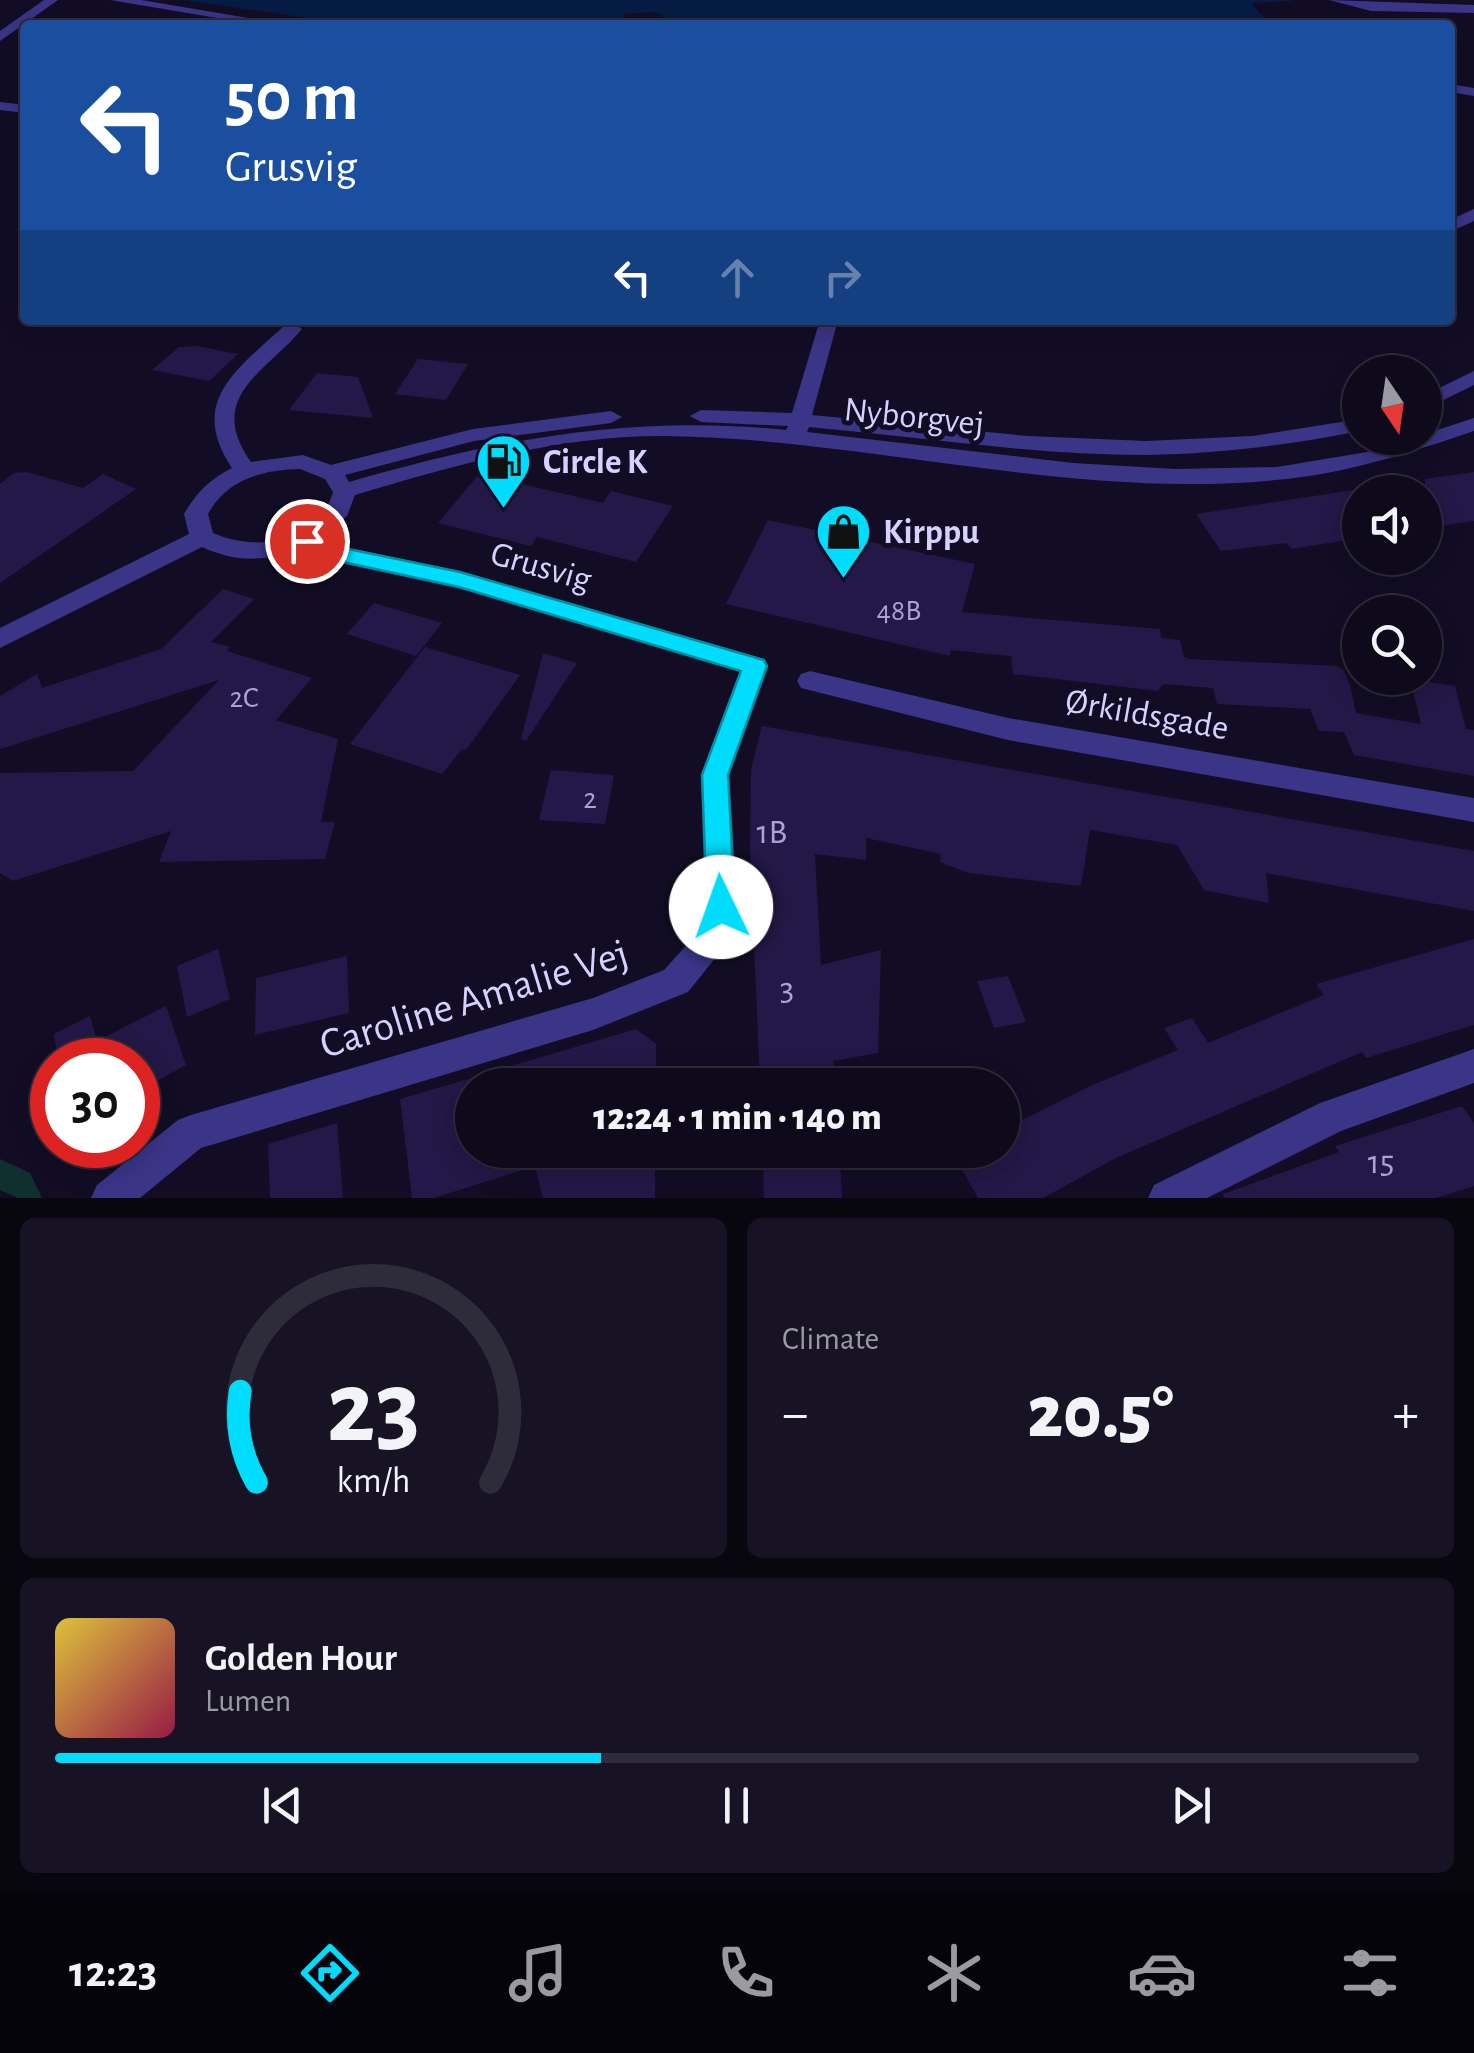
<!DOCTYPE html>
<html lang="en">
<head>
<meta charset="utf-8">
<style>
  body { margin:0; font-family:"Alegreya Sans",sans-serif; background:#171325; color:#f1f3f6; height:100vh; display:flex; flex-direction:column; font-size:38px; white-space:nowrap }
  * { box-sizing:border-box; margin:0 }
  p { font-size:32px; color:#9b9aa3 }
  .icon { flex:none; width:55px; height:55px; fill:none; stroke:currentColor; stroke-width:2; stroke-linecap:round; stroke-linejoin:round }
  .map { position:relative; height:1198px; overflow:hidden }
  .side { display:flex; flex-direction:column; gap:20px; padding:20px; background:#08060f; flex:1 }
  .side>* { flex:none }
  .guide { position:absolute; left:20px; top:20px; width:1435px; height:305px; border-radius:10px; box-shadow:0 5px 25px #0003,0 0 0 2px #2e2b3b; background:#1a4fa0; color:#fff; overflow:hidden }
  .needle { width:65px; rotate:167deg }
  .controls { position:absolute; left:1342px; top:355px; display:grid; gap:20px }
  .controls a { display:grid; place-items:center; width:100px; height:100px; border-radius:50%; background:#0e0a1c; box-shadow:0 5px 25px #0003,0 0 0 2px #2e2b3b; font-size:50px }
  .speed { position:absolute; left:30px; top:1038px; display:flex; gap:20px; font-size:50px; font-weight:700; text-align:center }
  .speed>* { display:grid; place-content:center; width:130px; height:130px; border-radius:50%; background:#0e0a1c; box-shadow:0 5px 25px #0003,0 0 0 2px #2e2b3b; line-height:1 }
  .speed .limit { border:15px solid #d22; background:#fff; color:#111 }
  .pin { position:absolute; display:grid; place-items:center; width:85px; height:85px; color:#fff; margin:-42px; border:5px solid #fff; border-radius:50%; box-shadow:0 2px 10px #0007 }
  .me { position:absolute; width:110px; margin:-55px; rotate:357deg; stroke-linejoin:round; filter:drop-shadow(0 0 8px #0008) }
  .turn { display:flex; align-items:center; gap:35px; height:210px; padding:0 40px; font-size:45px }
  .turn .icon { width:130px; height:130px; stroke-width:2.5 }
  .turn b { display:block; font-size:70px; line-height:85px }
  .lanes { display:flex; align-items:center; height:95px; padding:0 40px; background:#0003; justify-content:center; gap:50px; direction:ltr }
  .lanes .off { opacity:.35 }
  .big { font-size:75px; font-weight:800; line-height:1.1 }
  .side .tile { flex:1; display:flex; flex-direction:column; justify-content:center; gap:15px; min-width:0; padding:0 35px; border-radius:15px; background:#171325 }
  .side .dial { align-items:center; gap:0 }
  .dial svg { height:260px; overflow:visible; fill:none; stroke:#2e2b3b; stroke-width:7; stroke-linecap:round; text-anchor:middle }
  .dial text { fill:#f1f3f6; stroke:none }
  .song { display:flex; align-items:center; gap:30px }
  .cover { width:120px; height:120px; border-radius:15px; background:linear-gradient(135deg,hsl(50 70% 55%),hsl(340 70% 35%)) }
  .played { height:10px; border-radius:5px; background:linear-gradient(90deg,#00ddfc 40%,#2e2b3b 40%) }
  .keys { display:flex; justify-content:space-around; direction:ltr }
  .heat { display:flex; justify-content:space-between; align-items:center; font-size:55px; direction:ltr }
  .side .tiles { flex:1; display:grid; gap:20px; grid-template-columns:1fr 1fr }
  .tile:last-child { grid-column:span 2 }
  .trip { position:absolute; left:455px; top:1068px; width:565px; height:100px; border-radius:50px; background:#0e0a1c; box-shadow:0 5px 25px #0003,0 0 0 2px #2e2b3b; font-weight:800; line-height:100px; text-align:center }
  .tabs { display:flex; height:160px; justify-content:space-around; align-items:center; background:#06040b; color:#9b9aa3 }
  .tabs .icon { width:70px; height:70px }
  .tabs .current { color:#00ddfc }
  .tabs b { font-size:45px; color:#f1f3f6 }
  .map>svg:first-child { display:block }
  .green { fill:#102f2f }
  .water { fill:#071c44 }
  .building { fill:#231847 }
  .lines { fill:none; stroke-linecap:round; stroke-linejoin:round }
  .minor { fill:#3a3587; fill-rule:evenodd }
  .route { fill:#00ddfc; stroke:#0090a4; stroke-width:2.5 }
  .labels { text-anchor:middle; dominant-baseline:central; stroke-width:10; stroke-linejoin:round; paint-order:stroke }
  .number-label { font-size:30px; fill:#aaa3d1 }
  .street-label { font-size:35px; fill:#d7d1ff; stroke:#120d25 }
  .poi-label { font-size:35px; font-weight:bold; fill:#d7d1ff; stroke:#120d25; text-anchor:start }
  .near-number-label { font-size:35px; fill:#aaa3d1 }
  .near-street-label { font-size:42px; fill:#d7d1ff; stroke:#120d25 }
</style>
</head>
<body>
<div class="map">
<svg width="1474" height="1198" viewBox="0 0 1474 1198">
  <rect width="100%" height="100%" fill="#120d25"/>
  <!-- green -->
  <path class="green" d="M0,1159L30,1173L42,1198H18L0,1190Z"/>
  <!-- water -->
  <path class="water" d="M183,0H1290L1291,1L1252,3L1269,25H681L654,12L625,14L621,25H356Z"/>
  <!-- building -->
  <g class="building">
    <path d="M197,346L238,354L209,381L152,370L179,347Z"/>
    <path d="M418,359L468,364L446,400L395,394Z"/>
    <path d="M317,373L358,377L373,418L289,410Z"/>
    <path d="M27,472L83,488L103,474L136,489L0,583V484L14,473Z"/>
    <path d="M1474,472V521L1425,528V479Z"/>
    <path d="M479,474L603,503L611,491L673,506L636,562L537,537L531,546L438,523Z"/>
    <path d="M1360,489V538L1292,549L1286,543L1221,551L1196,514Z"/>
    <path d="M768,520L975,564L962,612L1160,629L1161,638L1180,640L1184,657L1189,659L1337,666L1343,669L1350,685L1356,713L1421,724L1410,679L1455,686L1466,729L1474,730V776L1354,755L1344,732L1319,731L1310,709L1217,704L1213,688L1163,684L1158,691L1013,674L1011,656L951,650L950,656L726,604Z"/>
    <path d="M223,589L254,599L211,642L230,647L227,651L312,678L276,720L338,739L321,822H335L325,859L159,862L171,831L13,881L0,873V773L133,771L219,680L0,749V696L37,674L42,688L161,649Z"/>
    <path d="M374,603L442,623L416,656L347,634Z"/>
    <path d="M425,647L520,675L466,750L462,749L442,774L350,744Z"/>
    <path d="M543,653L577,663L526,741L521,739Z"/>
    <path d="M762,726L1474,851V911L1266,873L1269,903L1204,890L1177,845L1090,830L1081,886L968,873L940,862L941,854L866,838V860L815,854L821,965L881,950L878,1053L833,1061L835,1085H760L750,848L751,770Z"/>
    <path d="M551,770L614,775L605,824L539,820Z"/>
    <path d="M1474,939V1025L1366,1058L1362,1052L1116,1158L1043,1198H978L951,1150H1002V1130L1090,1086L1178,1050L1164,1028L1192,1018L1208,1043L1324,995L1316,984Z"/>
    <path d="M218,949L230,999L187,1017L177,966Z"/>
    <path d="M347,956L349,1013L255,1035L256,978Z"/>
    <path d="M1008,976L1026,1022L994,1028L977,981Z"/>
    <path d="M166,1006L186,1065L138,1091V1060H58L54,1034L90,1016L97,1041Z"/>
    <path d="M636,1029L656,1044V1085H475L474,1077Z"/>
    <path d="M472,1078V1150H655V1198H543L535,1166L434,1198H412L400,1099Z"/>
    <path d="M1462,1106L1474,1123V1186L1436,1198H1224L1223,1194L1339,1152L1335,1146Z"/>
    <path d="M337,1123L343,1198H270L268,1144Z"/>
    <path d="M779,1150H808L809,1160L840,1156L842,1198H764L763,1165L780,1163Z"/>
  </g>
  <g class="lines">
    <!-- minor -->
    <g class="minor">
      <path d="M44,0H58L0,41V31Z"/>
      <path d="M110,0H141L290,25H259Z"/>
      <path d="M1329,0L1474,5V13L1371,11Z"/>
      <path d="M1450,84L1474,88V96L1450,92Z"/>
      <path d="M0,102L25,105V113L0,110Z"/>
      <path d="M1474,209V221L1450,232V220Z"/>
      <path d="M820,320H838L812,415L1027,436L1146,441L1253,436L1360,419V431C1289,445 1218,454 1146,455C1033,455 921,437 809,427L807,432L1073,463L1175,469L1277,467L1373,451L1425,438V434L1474,418V431C1409,453 1345,474 1276,480C1072,500 870,439 666,436C560,435 456,465 355,495L347,516L322,539L330,544L460,572L764,659L768,666L729,775L737,907L716,957L688,992L593,1030L201,1148L140,1198H91L97,1185L178,1120L191,1115L593,998L664,970L693,938L705,907L701,775L740,671L459,588L323,559L304,550C266,560 239,564 202,547L0,648V628L189,534L184,514C197,492 210,479 232,468C187,401 238,369 285,325L292,323L302,329C265,373 205,397 251,462L303,455L331,465L473,429L611,411L622,417L611,423L474,441L345,475L349,482C498,439 631,414 786,430L788,426L701,422L690,416L701,410L792,413ZM300,469L325,479L333,492C318,544 256,552 213,533L208,514C227,479 262,470 300,469Z"/>
      <path d="M1474,371V385L1425,409V395Z"/>
      <path d="M810,671L1008,718L1474,798V822L1008,740L801,688L797,681L801,674Z"/>
      <path d="M1474,1049V1083L1341,1131L1207,1198H1148L1154,1185L1320,1103Z"/>
    </g>
  </g>
  <!-- route -->
  <path class="route" d="M307,534L329,545L460,572L764,660L767,666L728,775L735,907L731,916L721,919L711,916L707,907L702,775L741,671L459,587L315,556L296,541Z"/>
  <!-- icons -->
  <defs>
    <symbol id="fuel-pin" viewBox="-11 -11 22 30"><path d="M0 17L-7.5 6A9.5 9.5 0 1 1 7.5 6Z" fill="#00ddfc" stroke="#120d25"/><path d="M-5.5-6h7V0h2V4h1.3V-2.5L3-4.5l.8-.8L6-3V5H2.5V1h-1V6h-7ZM-4.2-4.7v3.2H.2V-4.7Z" fill="#111"/></symbol>
    <symbol id="shop-pin" viewBox="-11 -11 22 30"><path d="M0 17L-7.5 6A9.5 9.5 0 1 1 7.5 6Z" fill="#00ddfc" stroke="#120d25"/><path d="M-5-2.5h2.3a2.7 3.5 0 0 1 5.4 0H5L5.5 6h-11ZM-1.5-2.5h3a1.5 2.3 0 0 0-3 0Z" fill="#111"/></symbol>
  </defs>
  <g fill-rule="evenodd">
    <use href="#fuel-pin" x="472" y="430" width="63" height="86"/>
    <use href="#shop-pin" x="812" y="500" width="63" height="86"/>
  </g>
  <g class="labels">
    <!-- number labels -->
    <g class="number-label">
      <text x="899" y="611">48B</text>
      <text x="244" y="698">2C</text>
      <text x="590" y="799">2</text>
    </g>
    <!-- street labels -->
    <g class="street-label">
      <text transform="translate(914 417) rotate(6)">Nyborgvej</text>
      <text transform="translate(541 567) rotate(16)">Grusvig</text>
      <text transform="translate(1147 715) rotate(10)">Ørkildsgade</text>
    </g>
    <!-- poi labels -->
    <g class="poi-label">
      <text x="543" y="462">Circle K</text>
      <text x="883" y="532">Kirppu</text>
    </g>
    <!-- near-number labels -->
    <g class="near-number-label">
      <text x="772" y="832">1B</text>
      <text x="787" y="989">3</text>
      <text x="1381" y="1162">15</text>
    </g>
    <!-- near-street labels -->
    <g class="near-street-label">
      <text transform="translate(474 999) rotate(-17)">Caroline Amalie Vej</text>
    </g>
  </g>
</svg>
<div class="controls">
<a><svg class="needle" viewBox="-14 -14 28 28"><path d="M0-13l5 13h-10z" fill="#e53935"/><path d="M0 13l5-13h-10z" fill="#9b9aa3"/></svg></a>
<a><svg class="icon" aria-label="sound" viewBox="0 0 24 24"><path d="M4 9h4l5-4v14l-5-4H4zM17 9q2 3 0 6"/></svg></a>
<a><svg class="icon" aria-label="search" viewBox="0 0 24 24"><circle cx="10" cy="10" r="6"/><path d="M15 15l6 6"/></svg></a>
</div>
<div class="speed"><div class="limit">30</div></div>
<div class="pin" style="left:307px;top:541px;background:#d93025"><svg class="icon" aria-label="arrive" viewBox="0 0 24 24"><path d="M6 21V4h12l-3 4 3 4H6"/></svg></div>
<svg class="me" style="left:721px;top:907px" viewBox="-20 -20 40 40"><circle r="19" fill="#fff"/><path d="M0-13L10 11 0 6-10 11z" fill="#00ddfc"/></svg>
<div class="trip">12:24 · 1 min · 140 m</div>
<div class="guide">
<div class="turn"><svg class="icon" aria-label="left" viewBox="0 0 24 24"><path d="M17 20v-9H6M10 6l-5 5 5 5"/></svg><div><b>50 m</b>Grusvig</div></div>
<div class="lanes"><svg class="icon" aria-label="left" viewBox="0 0 24 24"><path d="M17 20v-9H6M10 6l-5 5 5 5"/></svg><svg class="icon off" aria-label="ahead" viewBox="0 0 24 24"><path d="M12 20V5M6 11l6-6 6 6"/></svg><svg class="icon off" aria-label="right" viewBox="0 0 24 24"><path d="M7 20v-9h11M14 6l5 5-5 5"/></svg></div>
</div>
</div>
<section class="side">
<div class="tiles">
<div class="tile dial"><svg viewBox="0 0 100 80">
<path d="M14 69A42 42 0 1 1 86 69"/>
<path d="M14 69A42 42 0 0 1 9 41" stroke="#00ddfc"/>
<text x="50" y="56" font-size="32" font-weight="700">23</text>
<text x="50" y="72" font-size="11">km/h</text>
</svg></div>
<div class="tile"><p>Climate</p>
<div class="heat"><a>−</a><b class="big">20.5°</b><a>+</a></div>
</div>
<div class="tile">
<div class="song"><i class="cover"></i><div><b>Golden Hour</b><p>Lumen</p></div></div>
<div class="played"></div>
<div class="keys"><svg class="icon" aria-label="previous" viewBox="0 0 24 24"><path d="M18 5L8 12l10 7zM5 5v14"/></svg><svg class="icon" aria-label="pause" viewBox="0 0 24 24"><path d="M8 5v14M16 5v14"/></svg><svg class="icon" aria-label="next" viewBox="0 0 24 24"><path d="M6 5l10 7-10 7zM19 5v14"/></svg></div>
</div>
</div>
</section>
<nav class="tabs">
<b>12:23</b>
<svg class="icon current" aria-label="directions" viewBox="0 0 24 24"><path d="M12 3l9 9-9 9-9-9zM9 14v-3h6M13 9l2 2-2 2"/></svg>
<svg class="icon" aria-label="music" viewBox="0 0 24 24"><path d="M9 18V5l10-2v13"/><circle cx="6" cy="18" r="3"/><circle cx="16" cy="16" r="3"/></svg>
<svg class="icon" aria-label="phone" viewBox="0 0 24 24"><path d="M5 4h4l2 5-3 2q2 4 5 5l2-3 5 2v4C11 20 4 13 5 4z"/></svg>
<svg class="icon" aria-label="climate" viewBox="0 0 24 24"><path d="M12 3v18M4 7l16 10M4 17L20 7"/></svg>
<svg class="icon" aria-label="car" viewBox="0 0 24 24"><path d="M5 17H2v-5l4-1 3-4h7l3 4 3 1v5h-3M9 17h6M6 11h13"/><circle cx="7" cy="17" r="2"/><circle cx="17" cy="17" r="2"/></svg>
<svg class="icon" aria-label="filters" viewBox="0 0 24 24"><path d="M4 7h16M4 17h16"/><circle cx="9" cy="7" r="2"/><circle cx="15" cy="17" r="2"/></svg>
</nav>
</body>
</html>
